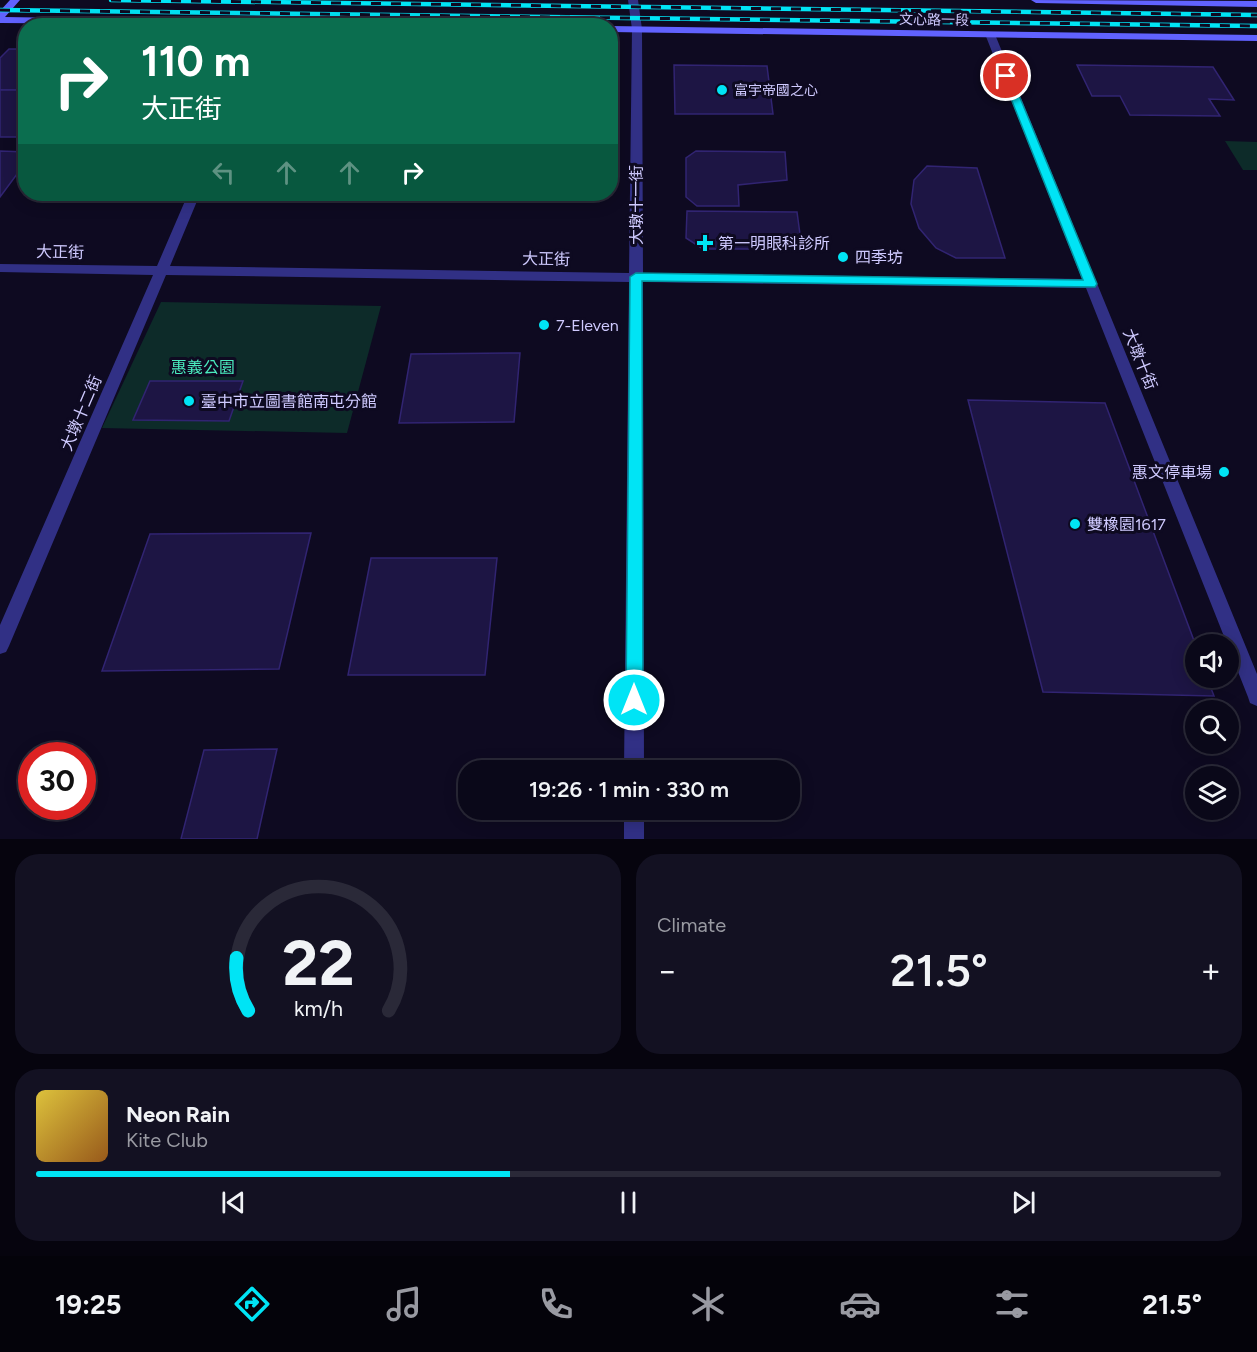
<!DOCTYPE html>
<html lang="en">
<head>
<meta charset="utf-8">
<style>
  body { margin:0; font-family:Figtree,"Noto Sans TC",sans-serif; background:#131122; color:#f1f3f6; height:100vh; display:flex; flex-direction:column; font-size:22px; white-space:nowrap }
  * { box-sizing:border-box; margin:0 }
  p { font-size:20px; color:#999aa2 }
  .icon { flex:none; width:33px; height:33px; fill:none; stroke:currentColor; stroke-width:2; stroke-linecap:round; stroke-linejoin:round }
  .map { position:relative; height:839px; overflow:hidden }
  .details { display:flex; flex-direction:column; gap:15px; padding:15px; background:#06040e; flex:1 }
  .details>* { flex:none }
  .guide { position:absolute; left:18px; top:18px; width:600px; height:183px; border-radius:24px; box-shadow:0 3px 15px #0003,0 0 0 2px #2a2938; background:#0b6e4f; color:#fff; overflow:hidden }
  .tools { position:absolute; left:1185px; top:634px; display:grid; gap:12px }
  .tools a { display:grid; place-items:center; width:54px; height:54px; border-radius:50%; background:#0a0819; box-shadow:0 3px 15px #0003,0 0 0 2px #2a2938; font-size:30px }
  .speed { position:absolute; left:18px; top:742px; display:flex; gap:12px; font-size:30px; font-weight:700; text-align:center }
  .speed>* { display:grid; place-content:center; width:78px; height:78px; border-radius:50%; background:#0a0819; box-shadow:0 3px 15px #0003,0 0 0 2px #2a2938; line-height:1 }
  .speed .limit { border:9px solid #d22; background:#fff; color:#111 }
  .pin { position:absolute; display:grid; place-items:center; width:51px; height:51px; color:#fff; margin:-26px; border:3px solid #fff; border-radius:50%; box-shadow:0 2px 6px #0007 }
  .me { position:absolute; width:66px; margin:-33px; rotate:0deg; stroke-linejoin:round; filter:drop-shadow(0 0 4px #0008) }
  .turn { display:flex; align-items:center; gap:21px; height:126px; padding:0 24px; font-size:27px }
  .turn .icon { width:78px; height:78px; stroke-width:2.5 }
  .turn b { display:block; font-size:42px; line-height:51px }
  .lanes { display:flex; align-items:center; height:57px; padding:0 24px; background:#0003; justify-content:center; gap:30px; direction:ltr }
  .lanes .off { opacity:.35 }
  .big { font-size:45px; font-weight:600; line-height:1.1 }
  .details .card { flex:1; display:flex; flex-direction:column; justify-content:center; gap:9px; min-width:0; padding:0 21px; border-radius:24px; background:#131122 }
  .details .dial { align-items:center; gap:0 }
  .dial svg { height:156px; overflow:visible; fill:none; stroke:#2a2938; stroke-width:7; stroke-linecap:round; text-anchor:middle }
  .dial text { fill:#f1f3f6; stroke:none }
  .song { display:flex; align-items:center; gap:18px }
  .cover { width:72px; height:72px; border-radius:9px; background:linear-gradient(135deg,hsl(50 70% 55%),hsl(30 70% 35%)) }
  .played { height:6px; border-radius:3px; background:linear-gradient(90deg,#00e4f5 40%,#2a2938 40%) }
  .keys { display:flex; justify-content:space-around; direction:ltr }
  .heat { display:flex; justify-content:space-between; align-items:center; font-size:33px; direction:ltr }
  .details .tiles { flex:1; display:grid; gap:15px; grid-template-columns:1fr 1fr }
  .card:last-child { grid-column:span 2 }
  .trip { position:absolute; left:458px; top:760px; width:342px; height:60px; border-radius:24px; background:#0a0819; box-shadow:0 3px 15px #0003,0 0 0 2px #2a2938; font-weight:600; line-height:60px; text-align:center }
  .menu { display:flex; height:96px; justify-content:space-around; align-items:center; background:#04030a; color:#999aa2 }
  .menu .icon { width:42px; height:42px }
  .menu .on { color:#00e4f5 }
  .menu b { font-size:27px; color:#f1f3f6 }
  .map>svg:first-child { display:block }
  .green { fill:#0d2b29 }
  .building { fill:#1d1544; stroke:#312472; stroke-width:1.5 }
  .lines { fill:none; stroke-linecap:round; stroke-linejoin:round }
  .minor { fill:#313085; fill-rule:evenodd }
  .secondary { fill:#6162ff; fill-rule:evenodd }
  .rail-casing { stroke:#00e4f5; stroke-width:4.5 }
  .rail { stroke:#0e0a21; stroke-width:3; stroke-dasharray:10; stroke-linecap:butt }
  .route { fill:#00e4f5; stroke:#00949f; stroke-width:1.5 }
  .poi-dot { fill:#00e4f5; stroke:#0e0a21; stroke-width:2 }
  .labels { text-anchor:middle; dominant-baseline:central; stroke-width:6; stroke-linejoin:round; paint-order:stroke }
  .far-street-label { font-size:14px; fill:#cfcaff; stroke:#0e0a21 }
  .far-poi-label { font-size:14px; fill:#cfcaff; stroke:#0e0a21; text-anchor:start }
  .street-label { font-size:16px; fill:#cfcaff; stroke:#0e0a21 }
  .poi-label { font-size:16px; fill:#cfcaff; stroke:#0e0a21; text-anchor:start }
  .park-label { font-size:16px; fill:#4aebbe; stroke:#0e0a21 }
</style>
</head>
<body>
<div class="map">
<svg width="1257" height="839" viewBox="0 0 1257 839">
  <rect width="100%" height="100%" fill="#0e0a21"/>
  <!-- green -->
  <g class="green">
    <path d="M1225,141L1257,142V170H1243Z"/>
    <path d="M161,302L381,306L347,433L102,428Z"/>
  </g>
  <!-- building -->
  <g class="building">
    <path d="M9,49H26V90H0V58Z"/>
    <path d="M674,65L767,66L773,114H675Z"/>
    <path d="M1077,65L1213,67L1234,100L1209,99L1220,116L1130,115L1120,96H1092Z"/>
    <rect x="0" y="90" width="26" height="47"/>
    <path d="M0,151L26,152V162L0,197Z"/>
    <path d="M696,151L785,152L787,180L738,185L739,206H697L686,197V158Z"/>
    <path d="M927,166L977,168L1005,258H956L936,248L919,228L911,204L914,180Z"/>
    <path d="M687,211L797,212L802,249H703L686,238Z"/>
    <path d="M520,353L514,422L399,423L411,354Z"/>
    <path d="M150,381H243L229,421L133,420Z"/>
    <path d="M968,400L1105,403L1196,646V678H1207L1214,696L1043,692Z"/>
    <path d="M311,533L279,669L102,671L150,534Z"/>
    <path d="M371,558H497L485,675H348Z"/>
    <path d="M277,749L257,839H181L204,750Z"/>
  </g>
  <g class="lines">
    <!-- minor -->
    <g class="minor">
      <path d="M628,0H638L642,29L643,273L1082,279L985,34L994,32L1257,674V706L1250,703L1248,697L1086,288L643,282L644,771H624L629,282L166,275L9,646L6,652L0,654V625L153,275L0,272V264L157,266L188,194H200L170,266L629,273L632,29Z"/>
      <rect x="624" y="810" width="20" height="29"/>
    </g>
    <!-- secondary -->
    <g class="secondary">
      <path d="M10,0H20L5,17L379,23L384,26L0,23V11Z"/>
      <path d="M1031,0L1257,1V7L1036,3Z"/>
      <path d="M610,26L1257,35V41L610,32Z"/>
    </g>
    <defs>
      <g id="rail">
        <path d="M111,0L1257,15"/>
        <path d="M0,10L1257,26"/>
      </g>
    </defs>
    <!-- rail casing -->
    <use href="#rail" class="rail-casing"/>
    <!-- rail -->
    <use href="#rail" class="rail"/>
  </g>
  <!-- route -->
  <path class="route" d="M1006,73L1011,76L1097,284L1095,287L642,281L643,700L640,706L634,709L628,706L626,700L630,277L636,273L1083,280L1002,76Z"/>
  <!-- markers -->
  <g class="poi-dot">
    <circle cx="722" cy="90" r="6"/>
    <path d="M702 234h6v6h6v6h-6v6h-6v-6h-6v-6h6z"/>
    <circle cx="843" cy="257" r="6"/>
    <circle cx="544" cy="325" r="6"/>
    <circle cx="189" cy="401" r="6"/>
    <circle cx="1224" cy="472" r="6"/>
    <circle cx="1075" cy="524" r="6"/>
  </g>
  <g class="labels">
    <!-- far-street labels -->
    <g class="far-street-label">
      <text transform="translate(934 20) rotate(1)">文心路一段</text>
    </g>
    <!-- far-poi labels -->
    <g class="far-poi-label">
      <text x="734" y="90">富宇帝國之心</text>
    </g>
    <!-- street labels -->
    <g class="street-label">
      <text transform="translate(636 205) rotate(-90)">大墩十一街</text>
      <text transform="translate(60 252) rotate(1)">大正街</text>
      <text transform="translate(546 259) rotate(1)">大正街</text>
      <text transform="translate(1140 359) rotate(68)">大墩十街</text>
      <text transform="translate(81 413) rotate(-67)">大墩十二街</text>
    </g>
    <!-- poi labels -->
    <g class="poi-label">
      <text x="718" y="243">第一明眼科診所</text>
      <text x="855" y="257">四季坊</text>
      <text x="556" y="325">7-Eleven</text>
      <text x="201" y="401">臺中市立圖書館南屯分館</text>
      <text x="1212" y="472" text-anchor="end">惠文停車場</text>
      <text x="1087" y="524">雙橡園1617</text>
    </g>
    <!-- park labels -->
    <g class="park-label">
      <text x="203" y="367">惠義公園</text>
    </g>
  </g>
</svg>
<div class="tools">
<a><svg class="icon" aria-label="sound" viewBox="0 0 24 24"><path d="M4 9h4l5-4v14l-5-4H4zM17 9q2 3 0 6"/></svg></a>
<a><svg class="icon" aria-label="search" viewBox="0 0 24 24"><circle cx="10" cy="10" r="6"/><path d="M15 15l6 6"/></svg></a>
<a><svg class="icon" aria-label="layers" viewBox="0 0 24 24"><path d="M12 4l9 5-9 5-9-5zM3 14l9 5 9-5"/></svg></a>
</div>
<div class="speed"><div class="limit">30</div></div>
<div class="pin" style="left:1006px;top:76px;background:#d93025"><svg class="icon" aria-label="arrive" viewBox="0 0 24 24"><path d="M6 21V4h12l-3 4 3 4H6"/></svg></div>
<svg class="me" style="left:634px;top:700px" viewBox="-20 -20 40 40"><circle r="17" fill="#00e4f5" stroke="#fff" stroke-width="3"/><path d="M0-11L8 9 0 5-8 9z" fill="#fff"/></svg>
<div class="trip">19:26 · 1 min · 330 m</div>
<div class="guide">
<div class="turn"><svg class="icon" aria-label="right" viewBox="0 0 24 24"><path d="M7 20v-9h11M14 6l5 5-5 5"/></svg><div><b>110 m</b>大正街</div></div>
<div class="lanes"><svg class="icon off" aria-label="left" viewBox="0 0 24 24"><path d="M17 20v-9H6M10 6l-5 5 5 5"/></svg><svg class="icon off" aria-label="ahead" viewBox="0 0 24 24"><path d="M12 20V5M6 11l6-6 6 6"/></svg><svg class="icon off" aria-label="ahead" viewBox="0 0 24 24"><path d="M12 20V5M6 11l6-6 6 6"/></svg><svg class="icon" aria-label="right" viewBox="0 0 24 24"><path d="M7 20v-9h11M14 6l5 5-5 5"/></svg></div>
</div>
</div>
<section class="details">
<div class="tiles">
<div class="card dial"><svg viewBox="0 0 100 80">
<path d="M14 69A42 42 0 1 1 86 69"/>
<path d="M14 69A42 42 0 0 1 8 42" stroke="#00e4f5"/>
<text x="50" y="56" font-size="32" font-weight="700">22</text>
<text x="50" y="72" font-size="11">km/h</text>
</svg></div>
<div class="card"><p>Climate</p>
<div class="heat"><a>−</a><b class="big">21.5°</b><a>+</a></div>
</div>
<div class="card">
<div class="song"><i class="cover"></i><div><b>Neon Rain</b><p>Kite Club</p></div></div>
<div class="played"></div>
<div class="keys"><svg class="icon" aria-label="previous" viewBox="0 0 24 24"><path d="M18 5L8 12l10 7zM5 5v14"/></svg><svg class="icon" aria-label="pause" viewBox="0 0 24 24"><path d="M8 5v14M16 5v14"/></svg><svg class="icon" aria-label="next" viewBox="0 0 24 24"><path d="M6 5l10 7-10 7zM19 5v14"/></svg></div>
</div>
</div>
</section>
<nav class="menu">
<b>19:25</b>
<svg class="icon on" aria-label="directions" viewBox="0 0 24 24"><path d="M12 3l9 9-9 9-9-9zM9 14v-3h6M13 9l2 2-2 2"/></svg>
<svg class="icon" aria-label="music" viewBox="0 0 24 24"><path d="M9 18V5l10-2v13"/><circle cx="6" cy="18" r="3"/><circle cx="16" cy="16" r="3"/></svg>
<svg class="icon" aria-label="phone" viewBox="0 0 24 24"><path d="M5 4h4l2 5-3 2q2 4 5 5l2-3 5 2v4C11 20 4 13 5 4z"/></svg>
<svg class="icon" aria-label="climate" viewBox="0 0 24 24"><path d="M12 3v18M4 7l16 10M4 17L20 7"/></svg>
<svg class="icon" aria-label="car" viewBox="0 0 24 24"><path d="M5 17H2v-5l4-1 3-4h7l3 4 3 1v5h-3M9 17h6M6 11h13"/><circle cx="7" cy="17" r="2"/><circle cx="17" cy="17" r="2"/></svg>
<svg class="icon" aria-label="filters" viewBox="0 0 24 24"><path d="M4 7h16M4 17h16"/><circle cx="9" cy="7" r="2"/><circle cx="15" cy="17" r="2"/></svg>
<b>21.5°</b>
</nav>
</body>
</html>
